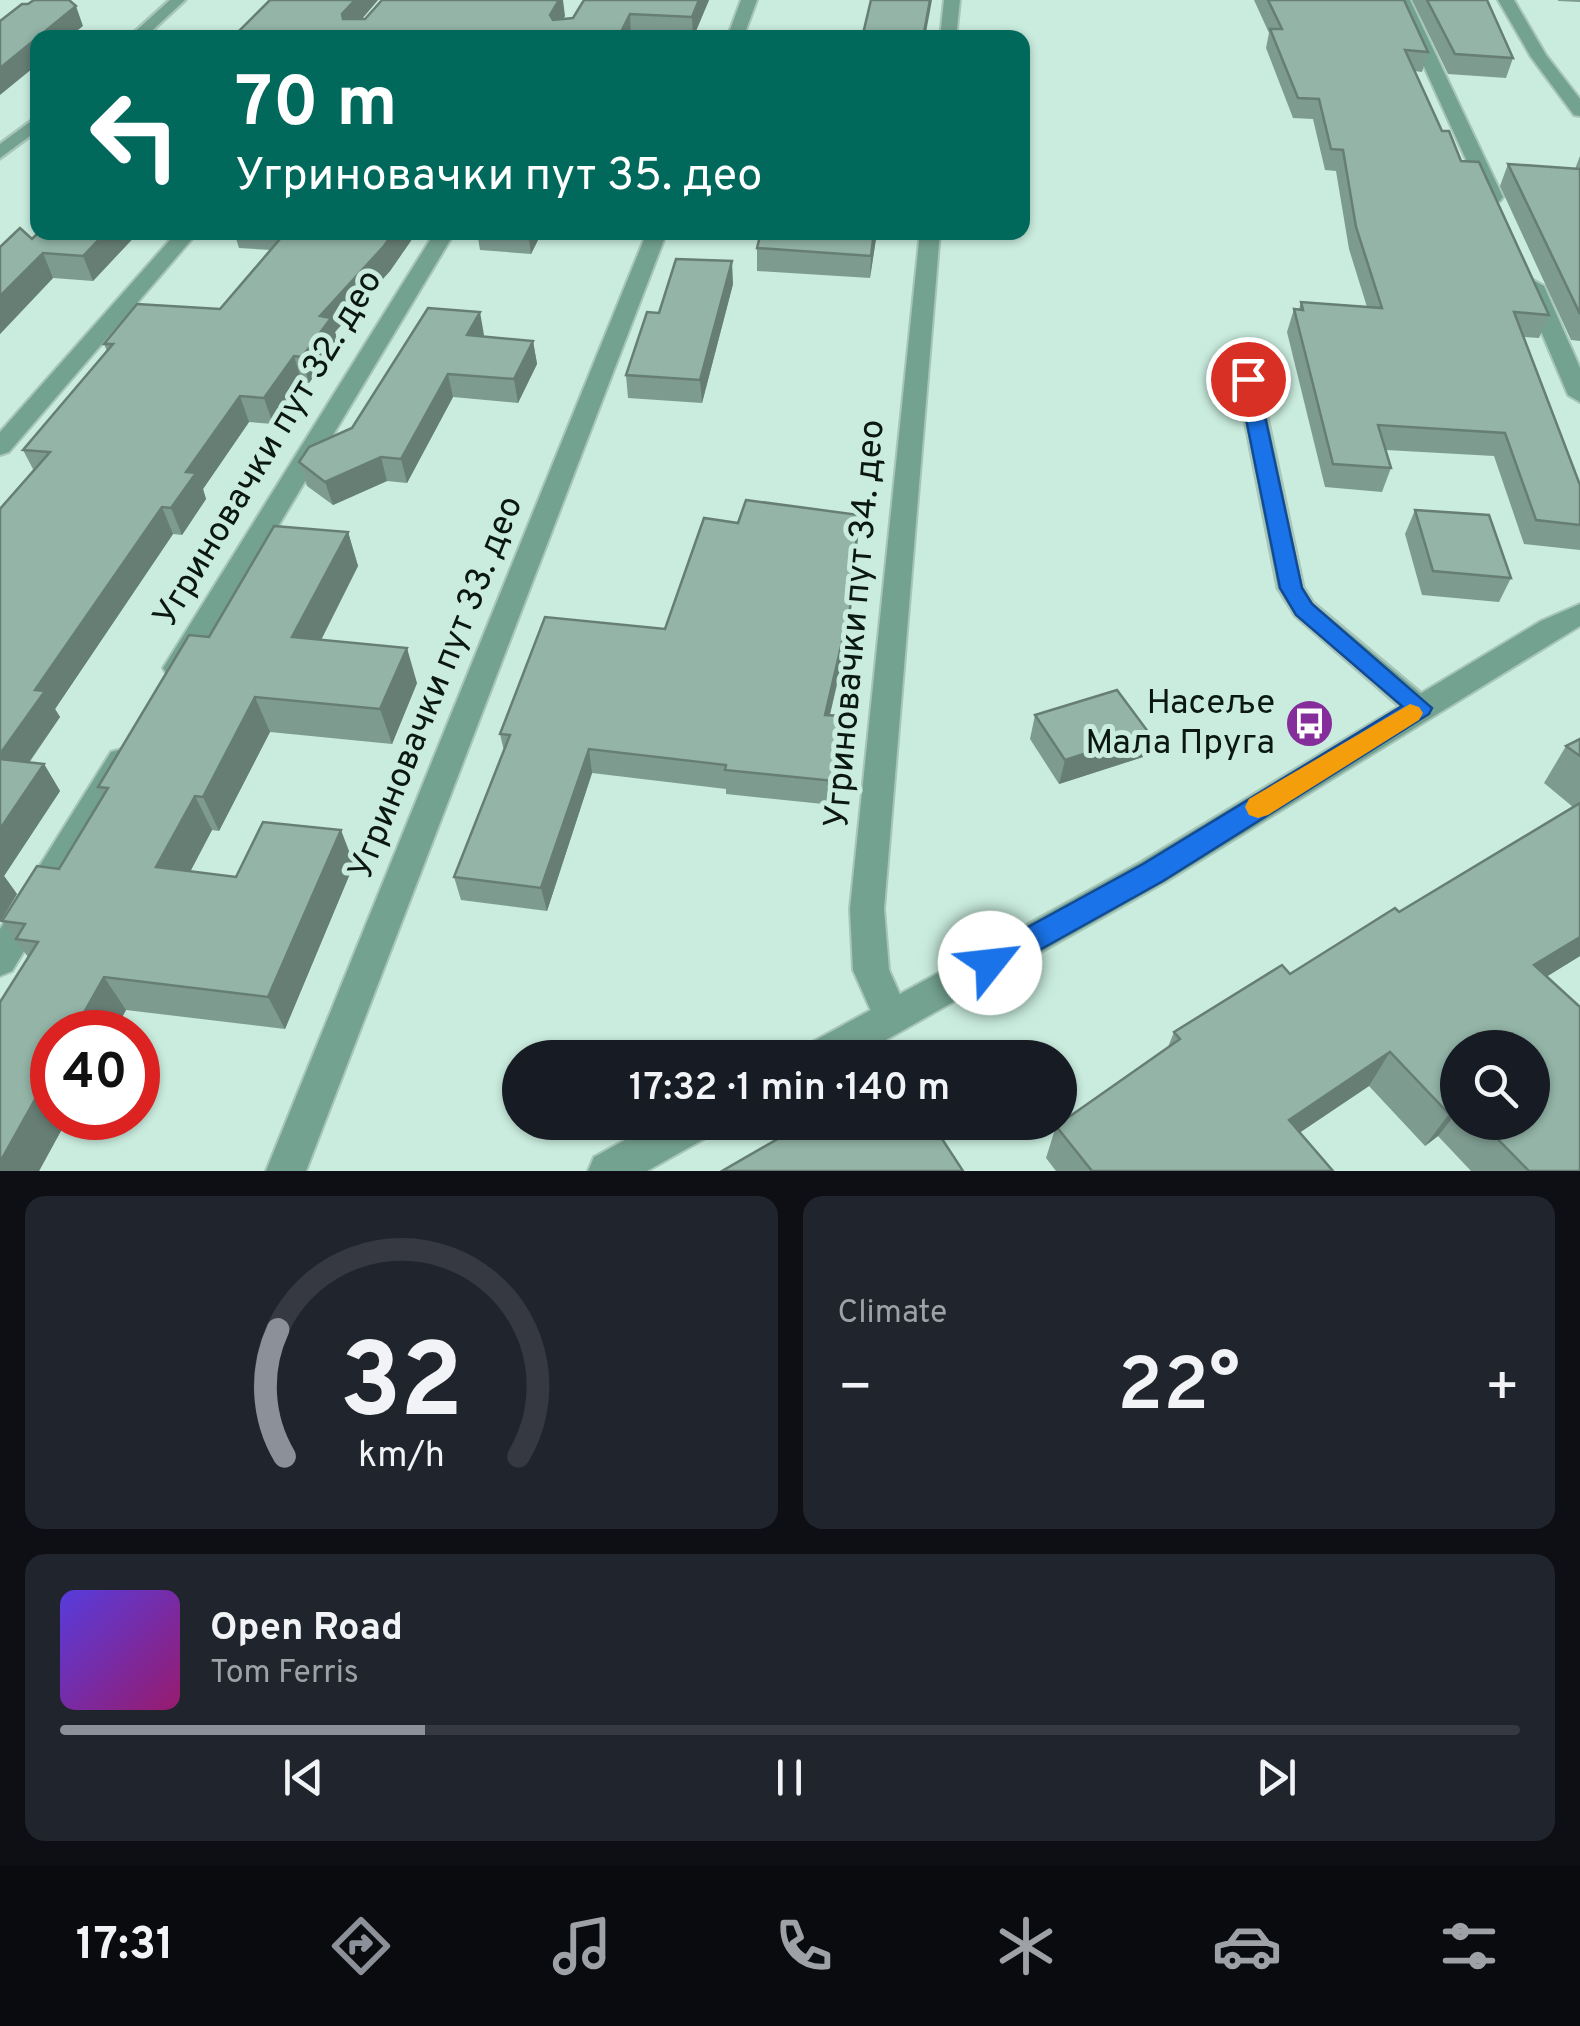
<!DOCTYPE html>
<html lang="en">
<head>
<meta charset="utf-8">
<style>
  body { margin:0; font-family:Overpass,sans-serif; background:#20242c; color:#f1f3f6; height:100vh; display:flex; flex-direction:column; font-size:38px; white-space:nowrap }
  * { box-sizing:border-box; margin:0 }
  p { font-size:32px; color:#9ea1a6 }
  .icon { flex:none; width:55px; height:55px; fill:none; stroke:currentColor; stroke-width:2; stroke-linecap:round; stroke-linejoin:round }
  .map { position:relative; height:1171px; overflow:hidden }
  .drawer { display:flex; flex-direction:column; gap:25px; padding:25px; background:#0d0f14; flex:1 }
  .drawer>* { flex:none }
  .hud { position:absolute; left:30px; top:30px; width:1000px; height:210px; border-radius:20px; box-shadow:0 2px 8px #0004; background:#00695c; color:#fff; overflow:hidden }
  .fabs { position:absolute; left:1440px; top:1030px; display:grid; gap:20px }
  .fabs a { display:grid; place-items:center; width:110px; height:110px; border-radius:50%; background:#171b24; box-shadow:0 2px 8px #0004; font-size:50px }
  .speed { position:absolute; left:30px; top:1010px; display:flex; gap:20px; font-size:50px; font-weight:700; text-align:center }
  .speed>* { display:grid; place-content:center; width:130px; height:130px; border-radius:50%; background:#171b24; box-shadow:0 2px 8px #0004; line-height:1 }
  .speed .limit { border:15px solid #d22; background:#fff; color:#111 }
  .pin { position:absolute; display:grid; place-items:center; width:85px; height:85px; color:#fff; margin:-42px; border:5px solid #fff; border-radius:50%; box-shadow:0 2px 10px #0007 }
  .me { position:absolute; width:110px; margin:-55px; rotate:61deg; stroke-linejoin:round; filter:drop-shadow(0 0 8px #0008) }
  .turn { display:flex; align-items:center; gap:35px; height:210px; padding:0 40px; font-size:45px }
  .turn .icon { width:130px; height:130px; stroke-width:2.5 }
  .turn b { display:block; font-size:70px; line-height:85px }
  .big { font-size:75px; font-weight:600; line-height:1.1 }
  .drawer .widget { flex:1; display:flex; flex-direction:column; justify-content:center; gap:15px; min-width:0; padding:0 35px; border-radius:20px; background:#20242c }
  .drawer .dial { align-items:center; gap:0 }
  .dial svg { height:260px; overflow:visible; fill:none; stroke:#363941; stroke-width:7; stroke-linecap:round; text-anchor:middle }
  .dial text { fill:#f1f3f6; stroke:none }
  .song { display:flex; align-items:center; gap:30px }
  .cover { width:120px; height:120px; border-radius:15px; background:linear-gradient(135deg,hsl(250 70% 55%),hsl(320 70% 35%)) }
  .played { height:10px; border-radius:5px; background:linear-gradient(90deg,#8c9099 25%,#363941 25%) }
  .keys { display:flex; justify-content:space-around; direction:ltr }
  .heat { display:flex; justify-content:space-between; align-items:center; font-size:55px; direction:ltr }
  .drawer .tiles { flex:1; display:grid; gap:25px; grid-template-columns:1fr 1fr }
  .widget:last-child { grid-column:span 2 }
  .trip { position:absolute; left:502px; top:1040px; width:575px; height:100px; border-radius:50px; background:#171b24; box-shadow:0 2px 8px #0004; font-weight:600; line-height:100px; text-align:center }
  .dock { display:flex; height:160px; justify-content:space-around; align-items:center; background:#090b0e; color:#9ea1a6 }
  .dock .icon { width:70px; height:70px }
  .dock .on { color:#8c9099 }
  .dock b { font-size:45px; color:#f1f3f6 }
  .map>svg:first-child { display:block }
  .lines { fill:none; stroke-linecap:round; stroke-linejoin:round }
  .service-casing { stroke:#a7c6b9; stroke-width:5 }
  .minor-casing { stroke:#a7c6b9; stroke-width:4 }
  .tertiary-casing { stroke:#a7c6b9; stroke-width:4 }
  .service { fill:#74a290; fill-rule:evenodd }
  .minor { fill:#74a290; fill-rule:evenodd }
  .tertiary { fill:#74a290; fill-rule:evenodd }
  .wall { fill:#7e9b90; fill-rule:evenodd }
  .shaded-wall { fill:#677e75 }
  .building { fill:#93b4a7; stroke:#677e75; stroke-width:2.5 }
  .route { fill:#1a73e8; stroke:#114b97; stroke-width:2.5 }
  .slow { fill:#f59e0b }
  .labels { text-anchor:middle; dominant-baseline:central; stroke-width:10; stroke-linejoin:round; paint-order:stroke }
  .street-label { font-size:35px; fill:#0a1712; stroke:#c9ecde }
  .poi-label { font-size:35px; fill:#0a1712; stroke:#c9ecde; text-anchor:end }
</style>
</head>
<body>
<div class="map">
<svg width="1580" height="1171" viewBox="0 0 1580 1171">
  <rect width="100%" height="100%" fill="#c9ecde"/>
  <g class="lines">
    <defs>
      <g id="service">
        <path d="M170,0H185L144,38H128Z"/>
        <path d="M38,116V130L0,158V144Z"/>
        <path d="M1248,373L1259,379L1303,587L1313,603L1430,701L1434,708L1430,715L1420,718L1410,715L1295,615L1278,588L1237,379Z"/>
      </g>
      <g id="minor">
        <path d="M741,0H757L743,38H727Z"/>
        <path d="M944,0H960L956,38H940Z"/>
        <path d="M1498,0H1514L1546,55L1580,99V116L1574,115L1531,57Z"/>
        <path d="M177,232H198L9,452L0,455V432Z"/>
        <path d="M435,232H455L188,676L178,679L168,676L163,668L168,660Z"/>
        <path d="M647,232H667L306,1171H266Z"/>
        <path d="M920,232H940L884,909L889,970L910,1017L905,1029L892,1034L879,1029L853,970L850,909Z"/>
        <path d="M122,749L133,752L138,761L133,770L12,971L0,976V929L111,752Z"/>
      </g>
      <g id="tertiary">
        <path d="M1394,0H1410L1503,197L1500,201H1486L1483,197Z"/>
        <path d="M1533,280L1544,286L1580,368V402L1568,395L1522,286Z"/>
        <path d="M1580,604V626L1165,882L854,1058H800L805,1046L1141,862L1541,621Z"/>
        <path d="M658,1122H716L711,1135L647,1171H588L594,1157Z"/>
      </g>
    </defs>
    <!-- service casing -->
    <use href="#service" class="service-casing"/>
    <!-- minor casing -->
    <use href="#minor" class="minor-casing"/>
    <!-- tertiary casing -->
    <use href="#tertiary" class="tertiary-casing"/>
    <!-- service -->
    <use href="#service" class="service"/>
    <!-- minor -->
    <use href="#minor" class="minor"/>
    <!-- tertiary -->
    <use href="#tertiary" class="tertiary"/>
  </g>
  <!-- wall -->
  <g class="wall">
    <path d="M270,0H378L362,19L565,16L563,19L709,0L693,38L632,36L232,38Z"/>
    <path d="M1254,0H1404L1428,52L1422,72L1414,71L1442,131L1461,161L1549,315L1539,338L1524,337L1580,485V550L1524,544L1494,456L1386,450L1391,468L1382,492L1325,487L1287,332L1294,309H1299L1301,302L1367,307L1349,249L1336,171L1325,170L1313,119L1293,118L1266,48L1269,33Z"/>
    <path d="M1412,0H1487L1513,58L1506,78L1448,74Z"/>
    <path d="M1558,0H1580V2L1558,1Z"/>
    <path d="M1580,156V341L1571,340L1500,186L1508,164L1575,169Z"/>
    <path d="M139,232L93,281L53,278L0,334V247L32,239Z"/>
    <path d="M234,232H417L390,271L335,332L338,343L309,383L302,382L273,424L249,422L203,489L206,499L182,535L173,534L55,709L60,717L29,763L44,764L60,791L4,876L17,894L0,922L34,471L23,450L107,351L104,344L220,309L271,250L239,248Z"/>
    <path d="M477,232H542L531,254L480,250Z"/>
    <path d="M761,232H877L870,278L757,271V248Z"/>
    <path d="M733,284L702,403L628,398L626,375L659,313Z"/>
    <path d="M484,335L483,336L533,341L537,364L518,403L453,397L407,483L387,481L333,505L307,486L299,462L352,428Z"/>
    <path d="M1415,510L1511,578L1499,602L1422,595L1405,534Z"/>
    <path d="M859,515L849,632L830,715L841,740L833,805L726,794V789L592,773L547,911L461,900L454,877L504,751L500,734L665,629L738,523Z"/>
    <path d="M348,532L358,566L321,640L417,683L392,744L270,732L219,831L212,830L190,871L236,877L354,864L285,1029L126,1010L114,1032H52L68,1118L39,1171H0L28,957L2,921L59,869L103,796L98,787L209,637Z"/>
    <path d="M1035,715L1143,757L1059,784L1030,739Z"/>
    <path d="M1580,739V956L1547,976L1580,1171H1471L1438,1136L1425,1146L1369,1086L1300,1132L1333,1171H1056L1046,1158L1056,1126L1168,1047L1174,1032L1290,974L1399,912L1573,807L1544,783L1566,746ZM1458,1048L1532,1122H1458Z"/>
  </g>
  <!-- shaded-wall -->
  <g class="shaded-wall">
    <path d="M355,0H378L347,36L342,14Z"/>
    <path d="M559,0H563L565,16L553,36L550,15Z"/>
    <path d="M699,0H709L693,38L692,17Z"/>
    <path d="M930,0H932L925,38H923Z"/>
    <path d="M76,6L83,26L68,38H38Z"/>
    <path d="M630,14L631,38H618Z"/>
    <path d="M38,38V64L0,95V68Z"/>
    <path d="M106,232H139L93,281L83,256Z"/>
    <path d="M394,232H417L390,271L335,332L338,343L309,383L302,357L320,316Z"/>
    <path d="M528,232H542L531,254Z"/>
    <path d="M874,232H877L870,278L871,256Z"/>
    <path d="M43,253L53,278L0,334V296Z"/>
    <path d="M732,261L733,284L702,403L700,380Z"/>
    <path d="M480,312L484,335L472,358L467,335Z"/>
    <path d="M533,341L537,364L518,403L514,379Z"/>
    <path d="M294,356L302,382L273,424L264,398Z"/>
    <path d="M448,374L453,397L407,483L401,459Z"/>
    <path d="M240,396L249,422L203,489L206,499L182,535L171,508L186,472Z"/>
    <path d="M381,457L387,481L333,505L325,482Z"/>
    <path d="M162,507L173,534L55,709L60,717L13,785L0,764V754L35,690Z"/>
    <path d="M859,515L849,632L824,739L825,715Z"/>
    <path d="M348,532L358,566L305,672L292,637Z"/>
    <path d="M407,648L417,683L392,744L380,709Z"/>
    <path d="M255,697L270,732L219,831L203,797Z"/>
    <path d="M842,716L841,740L833,805L834,781Z"/>
    <path d="M1149,733L1143,757L1059,784L1065,760Z"/>
    <path d="M589,749L592,773L547,911L541,888Z"/>
    <path d="M44,764L60,791L4,876L17,894L0,922V829Z"/>
    <path d="M195,796L212,830L175,901L156,867Z"/>
    <path d="M341,830L354,864L285,1029L268,997Z"/>
    <path d="M1580,937V956L1509,1000L1534,965Z"/>
    <path d="M104,977L126,1010L114,1032H73Z"/>
    <path d="M1390,1052L1369,1086L1271,1152L1289,1120Z"/>
    <path d="M52,1069V1118H68L39,1171H0V1162Z"/>
    <path d="M1458,1108V1111L1438,1136L1425,1146L1449,1114Z"/>
  </g>
  <!-- building -->
  <g class="building">
    <path d="M34,0H69L76,6L0,68V21L22,4H28Z"/>
    <path d="M270,0H355L342,14L343,19H365L382,0H559L550,15L553,20L573,18L584,0H699L692,17L630,14L618,38H232Z"/>
    <path d="M871,0H930L923,38H862Z"/>
    <path d="M1268,0H1404L1428,52L1405,50L1442,131H1449L1461,161L1479,162L1549,315L1514,312L1580,485V525L1536,520L1505,433L1378,425L1391,468L1333,464L1294,309L1303,310L1301,302L1382,308L1356,227L1343,150L1331,149L1319,99L1298,98L1270,29H1282Z"/>
    <path d="M1427,0H1487L1513,58L1455,54Z"/>
    <path d="M1508,164L1580,169V314Z"/>
    <path d="M20,228L32,239L39,232H106L83,256L43,253L0,296V247Z"/>
    <path d="M286,232H394L384,246L320,316L331,318L302,357L294,356L264,398L240,396L186,472L196,473L171,508L162,507L35,690L45,691L0,754V509L50,452L23,450L113,344H104L137,304L220,309Z"/>
    <path d="M761,232H874L871,256L757,248Z"/>
    <path d="M676,259L732,261L700,380L626,375L647,312L659,313Z"/>
    <path d="M428,308L480,312L467,335L533,341L514,379L448,374L401,459L381,457L325,482L299,462L309,447L352,428Z"/>
    <path d="M746,500L859,515L850,608L825,715L842,716L834,781L725,770L726,765L589,749L541,888L454,877L510,735L500,734L545,617L665,629L704,518L738,523Z"/>
    <path d="M1415,510L1489,515L1511,578L1433,571Z"/>
    <path d="M274,526L348,532L292,637L407,648L380,709L255,697L203,797L195,796L156,867L236,877L263,822L341,830L268,997L104,977L73,1032H52V1069L0,1162V1002L38,942L16,939L25,924L2,921L37,866L59,869L108,788L98,787L189,635L209,637Z"/>
    <path d="M1117,690L1149,733L1065,760L1035,715Z"/>
    <path d="M1580,739V756L1566,746Z"/>
    <path d="M0,759L44,764L0,829Z"/>
    <path d="M1580,803V937L1534,965L1580,1007V1171H1529L1481,1122H1532V1048H1458V1108L1449,1114L1390,1052L1289,1120L1333,1171H1092L1056,1126L1180,1039L1174,1032L1282,965L1290,974L1395,908L1399,912Z"/>
    <path d="M807,1122H931L963,1171H722Z"/>
  </g>
  <!-- route -->
  <path class="route" d="M1248,373L1257,379L1302,588L1312,604L1432,708L1429,714L1163,881L1000,972L990,976L979,972L975,963L979,954L1143,864L1402,706L1296,615L1280,588L1238,379Z"/>
  <!-- slow -->
  <path class="slow" d="M1410,704L1419,707L1423,713L1419,720L1268,815L1258,818L1249,815L1245,807L1249,799Z"/>
  <!-- icons -->
  <defs>
    <symbol id="bus-disc" viewBox="-11 -11 22 22"><circle r="9.5" fill="#852d9a" stroke="#c9ecde"/><path d="M-5-6H5V4H4V6H2V4H-2V6H-4V4H-5ZM-3.5-4V0h7V-4ZM-3.5 1.2v1.5H-2V1.2ZM2 1.2v1.5H3.5V1.2Z" fill="#fff"/></symbol>
  </defs>
  <g fill-rule="evenodd">
    <use href="#bus-disc" x="1282" y="696" width="55" height="55"/>
  </g>
  <g class="labels">
    <!-- street labels -->
    <g class="street-label">
      <text transform="translate(269 449) rotate(-59)">Угриновачки пут 32. део</text>
      <text transform="translate(856 624) rotate(-85)">Угриновачки пут 34. део</text>
      <text transform="translate(437 688) rotate(-68)">Угриновачки пут 33. део</text>
    </g>
    <!-- poi labels -->
    <g class="poi-label">
      <text x="1275" y="704">Насеље<tspan x="1275" dy="40">Мала Пруга</tspan></text>
    </g>
  </g>
</svg>
<div class="fabs">
<a><svg class="icon" aria-label="search" viewBox="0 0 24 24"><circle cx="10" cy="10" r="6"/><path d="M15 15l6 6"/></svg></a>
</div>
<div class="speed"><div class="limit">40</div></div>
<div class="pin" style="left:1248px;top:379px;background:#d93025"><svg class="icon" aria-label="arrive" viewBox="0 0 24 24"><path d="M6 21V4h12l-3 4 3 4H6"/></svg></div>
<svg class="me" style="left:990px;top:963px" viewBox="-20 -20 40 40"><circle r="19" fill="#fff"/><path d="M0-13L10 11 0 6-10 11z" fill="#1a73e8"/></svg>
<div class="trip">17:32 · 1 min · 140 m</div>
<div class="hud">
<div class="turn"><svg class="icon" aria-label="left" viewBox="0 0 24 24"><path d="M17 20v-9H6M10 6l-5 5 5 5"/></svg><div><b>70 m</b>Угриновачки пут 35. део</div></div>
</div>
</div>
<section class="drawer">
<div class="tiles">
<div class="widget dial"><svg viewBox="0 0 100 80">
<path d="M14 69A42 42 0 1 1 86 69"/>
<path d="M14 69A42 42 0 0 1 12 30" stroke="#8c9099"/>
<text x="50" y="56" font-size="32" font-weight="700">32</text>
<text x="50" y="72" font-size="11">km/h</text>
</svg></div>
<div class="widget"><p>Climate</p>
<div class="heat"><a>−</a><b class="big">22°</b><a>+</a></div>
</div>
<div class="widget">
<div class="song"><i class="cover"></i><div><b>Open Road</b><p>Tom Ferris</p></div></div>
<div class="played"></div>
<div class="keys"><svg class="icon" aria-label="previous" viewBox="0 0 24 24"><path d="M18 5L8 12l10 7zM5 5v14"/></svg><svg class="icon" aria-label="pause" viewBox="0 0 24 24"><path d="M8 5v14M16 5v14"/></svg><svg class="icon" aria-label="next" viewBox="0 0 24 24"><path d="M6 5l10 7-10 7zM19 5v14"/></svg></div>
</div>
</div>
</section>
<nav class="dock">
<b>17:31</b>
<svg class="icon on" aria-label="directions" viewBox="0 0 24 24"><path d="M12 3l9 9-9 9-9-9zM9 14v-3h6M13 9l2 2-2 2"/></svg>
<svg class="icon" aria-label="music" viewBox="0 0 24 24"><path d="M9 18V5l10-2v13"/><circle cx="6" cy="18" r="3"/><circle cx="16" cy="16" r="3"/></svg>
<svg class="icon" aria-label="phone" viewBox="0 0 24 24"><path d="M5 4h4l2 5-3 2q2 4 5 5l2-3 5 2v4C11 20 4 13 5 4z"/></svg>
<svg class="icon" aria-label="climate" viewBox="0 0 24 24"><path d="M12 3v18M4 7l16 10M4 17L20 7"/></svg>
<svg class="icon" aria-label="car" viewBox="0 0 24 24"><path d="M5 17H2v-5l4-1 3-4h7l3 4 3 1v5h-3M9 17h6M6 11h13"/><circle cx="7" cy="17" r="2"/><circle cx="17" cy="17" r="2"/></svg>
<svg class="icon" aria-label="filters" viewBox="0 0 24 24"><path d="M4 7h16M4 17h16"/><circle cx="9" cy="7" r="2"/><circle cx="15" cy="17" r="2"/></svg>
</nav>
</body>
</html>
